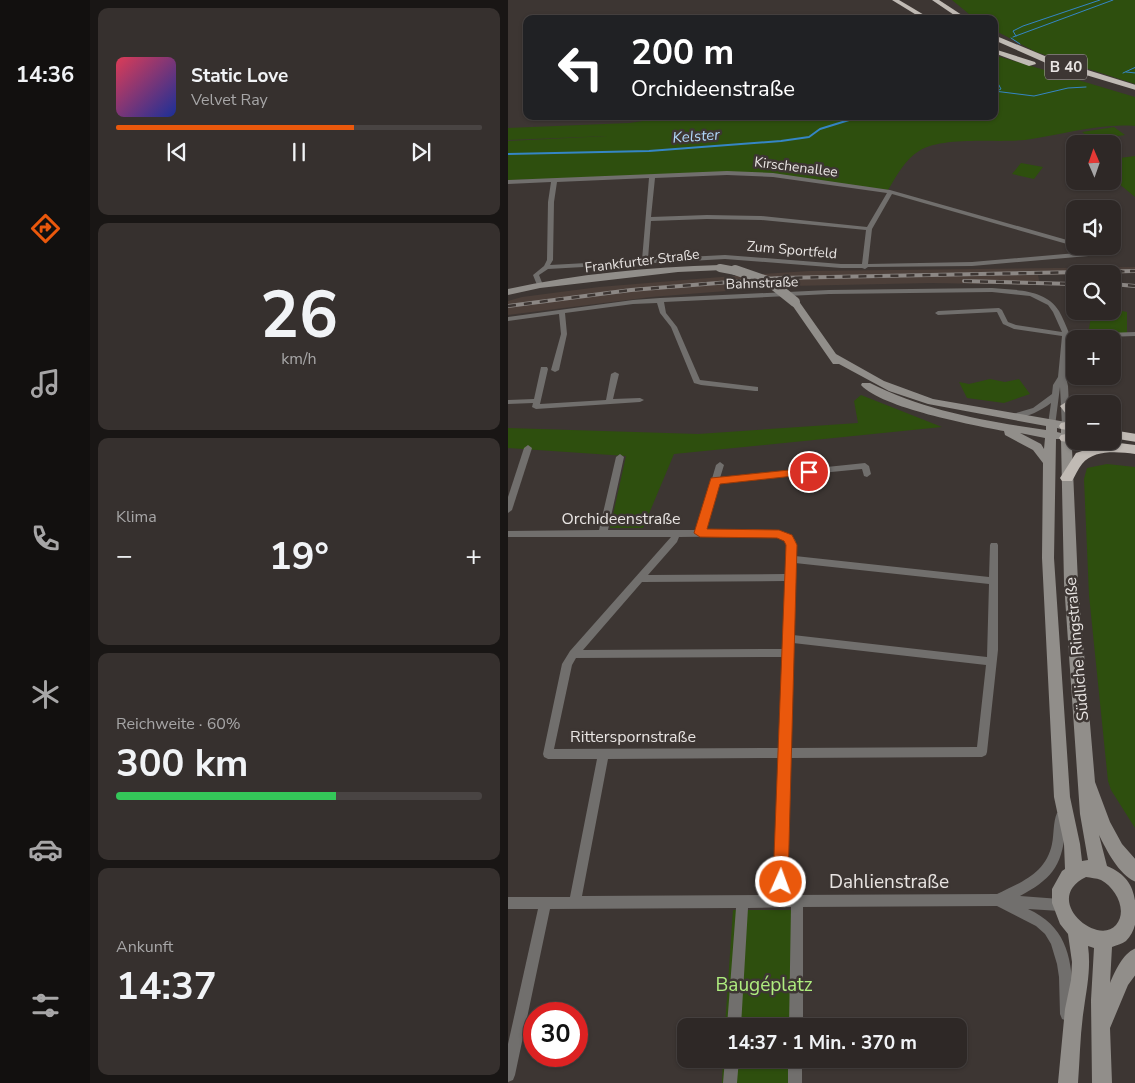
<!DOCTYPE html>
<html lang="de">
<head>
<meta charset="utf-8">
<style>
  body { margin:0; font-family:"Nunito Sans",sans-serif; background:#36302e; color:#f1f3f6; height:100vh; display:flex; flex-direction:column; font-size:19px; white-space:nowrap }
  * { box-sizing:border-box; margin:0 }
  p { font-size:16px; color:#a7a6a7 }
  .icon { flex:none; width:28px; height:28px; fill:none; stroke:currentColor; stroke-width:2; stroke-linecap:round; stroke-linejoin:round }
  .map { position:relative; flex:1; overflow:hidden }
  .drawer { display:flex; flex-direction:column; gap:8px; padding:8px; background:#191615; width:418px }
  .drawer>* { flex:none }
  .guide { position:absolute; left:15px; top:15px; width:475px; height:105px; border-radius:10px; box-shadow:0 1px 4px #0004,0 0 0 1px #494443; background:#202124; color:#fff; overflow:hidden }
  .needle { width:32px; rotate:358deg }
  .fabs { position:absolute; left:558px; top:135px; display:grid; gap:10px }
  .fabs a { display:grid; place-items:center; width:55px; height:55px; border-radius:10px; background:#2e2826; box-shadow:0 1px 4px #0004,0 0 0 1px #494443; font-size:25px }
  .speed { position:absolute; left:15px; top:1002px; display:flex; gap:10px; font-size:25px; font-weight:700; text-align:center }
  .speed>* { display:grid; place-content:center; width:65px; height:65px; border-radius:50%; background:#2e2826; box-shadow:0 1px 4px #0004,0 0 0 1px #494443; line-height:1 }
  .speed .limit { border:8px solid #d22; background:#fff; color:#111 }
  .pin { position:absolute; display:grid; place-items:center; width:42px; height:42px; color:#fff; margin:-21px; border:2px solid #fff; border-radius:50%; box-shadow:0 1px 5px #0007 }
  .me { position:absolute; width:55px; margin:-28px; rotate:2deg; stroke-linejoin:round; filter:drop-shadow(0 0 4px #0008) }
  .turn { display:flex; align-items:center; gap:18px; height:105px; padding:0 25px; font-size:22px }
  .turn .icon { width:65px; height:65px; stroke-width:2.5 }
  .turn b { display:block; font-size:35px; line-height:42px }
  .big { font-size:38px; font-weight:700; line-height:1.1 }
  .drawer .widget { flex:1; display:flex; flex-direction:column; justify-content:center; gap:8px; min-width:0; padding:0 18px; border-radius:10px; background:#36302e }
  .drawer .dial { align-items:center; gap:0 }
  .dial b { font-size:65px; line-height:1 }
  .song { display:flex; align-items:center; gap:15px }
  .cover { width:60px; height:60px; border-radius:8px; background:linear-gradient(135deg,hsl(350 70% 55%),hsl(230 70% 35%)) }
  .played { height:5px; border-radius:2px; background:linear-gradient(90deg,#ea580c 65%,#494443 65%) }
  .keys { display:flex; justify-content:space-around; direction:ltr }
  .heat { display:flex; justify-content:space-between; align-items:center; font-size:28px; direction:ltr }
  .charge { height:8px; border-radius:4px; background:linear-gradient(90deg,#34c759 60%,#494443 0) }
  .trip { position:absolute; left:169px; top:1018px; width:290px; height:50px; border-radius:10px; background:#2e2826; box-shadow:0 1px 4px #0004,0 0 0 1px #494443; font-weight:700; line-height:50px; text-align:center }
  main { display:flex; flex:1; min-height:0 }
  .tabs { display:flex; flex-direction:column; width:90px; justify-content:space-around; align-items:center; background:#12100f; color:#a7a6a7 }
  .tabs .icon { width:35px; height:35px }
  .tabs .on { color:#ea580c }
  .tabs b { font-size:22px; color:#f1f3f6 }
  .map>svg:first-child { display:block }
  .built { fill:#4c3f39 }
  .green { fill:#2e4f0e }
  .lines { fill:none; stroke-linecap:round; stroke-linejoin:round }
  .stream-far1 { stroke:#3586c6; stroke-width:1 }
  .stream { stroke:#3586c6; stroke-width:2 }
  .street { fill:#716f6d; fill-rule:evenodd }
  .secondary { fill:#918e8a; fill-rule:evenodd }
  .highway { fill:#c0bab4; fill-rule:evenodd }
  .rail-far1-casing { stroke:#8c8784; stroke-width:3 }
  .rail-casing { stroke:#8c8784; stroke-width:4 }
  .rail-far1 { stroke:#3d3633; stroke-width:2; stroke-dasharray:5.5; stroke-linecap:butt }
  .rail { stroke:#3d3633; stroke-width:2.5; stroke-dasharray:8; stroke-linecap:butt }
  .secondary-bridge-far1 { stroke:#918e8a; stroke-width:8 }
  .secondary-bridge { stroke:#918e8a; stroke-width:10 }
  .route { fill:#ea580c; stroke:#983908 }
  .labels { text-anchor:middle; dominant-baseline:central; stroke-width:5; stroke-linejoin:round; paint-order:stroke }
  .far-street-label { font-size:14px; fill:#e8e4e2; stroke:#3d3633 }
  .shield { fill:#3d3633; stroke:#b5b0ae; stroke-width:1 }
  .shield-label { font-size:15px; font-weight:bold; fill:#e8e4e2 }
  .far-water-label { font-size:15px; font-style:italic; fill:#b0d6f8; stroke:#3d3633 }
  .street-label { font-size:16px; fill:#e8e4e2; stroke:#3d3633 }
  .near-street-label { font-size:19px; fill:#e8e4e2; stroke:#3d3633 }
  .near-park-label { font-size:19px; fill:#afed7f; stroke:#3d3633 }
</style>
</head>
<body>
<main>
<nav class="tabs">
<b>14:36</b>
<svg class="icon on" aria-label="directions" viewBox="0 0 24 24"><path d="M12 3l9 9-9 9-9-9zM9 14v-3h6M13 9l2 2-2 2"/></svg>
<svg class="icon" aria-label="music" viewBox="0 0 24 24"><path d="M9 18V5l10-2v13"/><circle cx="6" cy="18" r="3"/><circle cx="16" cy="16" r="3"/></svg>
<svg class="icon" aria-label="phone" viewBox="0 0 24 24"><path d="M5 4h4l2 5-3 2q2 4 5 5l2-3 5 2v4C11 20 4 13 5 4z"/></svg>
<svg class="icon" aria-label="climate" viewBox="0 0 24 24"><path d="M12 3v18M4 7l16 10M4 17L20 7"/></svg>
<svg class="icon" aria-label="car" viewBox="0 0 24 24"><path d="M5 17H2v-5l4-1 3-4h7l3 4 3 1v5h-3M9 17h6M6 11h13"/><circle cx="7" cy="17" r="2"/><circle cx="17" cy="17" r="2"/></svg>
<svg class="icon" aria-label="filters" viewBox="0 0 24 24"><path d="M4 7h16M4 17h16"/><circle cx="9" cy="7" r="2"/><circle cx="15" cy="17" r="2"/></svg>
</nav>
<section class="drawer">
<div class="widget">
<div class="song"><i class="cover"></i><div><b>Static Love</b><p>Velvet Ray</p></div></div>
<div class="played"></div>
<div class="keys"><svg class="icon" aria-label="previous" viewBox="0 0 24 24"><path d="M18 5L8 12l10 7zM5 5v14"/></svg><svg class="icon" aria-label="pause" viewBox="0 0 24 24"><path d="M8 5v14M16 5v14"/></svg><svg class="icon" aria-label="next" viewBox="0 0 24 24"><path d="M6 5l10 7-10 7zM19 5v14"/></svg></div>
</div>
<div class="widget dial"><b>26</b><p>km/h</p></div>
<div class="widget"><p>Klima</p>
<div class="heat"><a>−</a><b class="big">19°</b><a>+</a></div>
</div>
<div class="widget"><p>Reichweite · 60%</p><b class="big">300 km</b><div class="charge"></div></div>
<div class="widget"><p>Ankunft</p><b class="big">14:37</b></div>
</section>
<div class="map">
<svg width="628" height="1083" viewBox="0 0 628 1083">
  <rect width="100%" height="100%" fill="#3d3633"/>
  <!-- built -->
  <path class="built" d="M627,267V273L530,275L532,285L423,283L283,286L143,297L0,315V301L14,297L91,287L225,276L301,271Z"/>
  <!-- green -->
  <g class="green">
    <path d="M444,0H627V84L528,52L486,30V19H467Z"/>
    <path d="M486,55L627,97V126C590,123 554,135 517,140C488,143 435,136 411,151C397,159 388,177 380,190L261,173L0,180V141L100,136L0,140V128L121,123L156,118L158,120L156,116H486Z"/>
    <path d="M606,127L617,135L585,140L574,132Z"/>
    <path d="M627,156H628L627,197L604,178V159Z"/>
    <path d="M513,163L535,167L526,179L504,174Z"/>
    <path d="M604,309L619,312V333L580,334L584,311H604Z"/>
    <path d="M482,379L497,382L511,379L522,394L496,403L459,398L451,382L461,384Z"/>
    <path d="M353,395L434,427L166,454L135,528H102L118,456L0,448V428L190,434L350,423L346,401Z"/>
    <path d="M599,464L627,467V828L603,790L600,781L581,595L576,479L579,468Z"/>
    <path d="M225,910H293L291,1026H217Z"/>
    <path d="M215,1059H291V1083H214Z"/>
  </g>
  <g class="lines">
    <!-- stream-far1 -->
    <g class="stream-far1">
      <path d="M508,36L505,31L515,26L592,0"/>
      <path d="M505,37L605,0"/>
      <path d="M503,38L512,44"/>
      <path d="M618,72L628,73"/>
      <path d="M615,73L628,67"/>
      <path d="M486,74L489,62"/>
      <path d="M486,76L493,89L491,90"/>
      <path d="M486,91L526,96L560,88L578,87"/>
      <path d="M359,118L374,116"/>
    </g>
    <!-- stream -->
    <path class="stream" d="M0,154L141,151L273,141L301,137L312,129L341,120L369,117"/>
    <!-- street -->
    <g class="street">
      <path d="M219,171L265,173L382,190L566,242V246L384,194L364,229L360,264L464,262L592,251L595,253L592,255L464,266L360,267L357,269L354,268H333L217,259L40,269L31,275L35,285L32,287L29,285L25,275L36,266L39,260L40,202L43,182L0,184V180ZM219,175L265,177L379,193L359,227L253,216L199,215L143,217L147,178ZM141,178L134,260L42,265L45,260L46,202L49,182ZM199,219L253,220L358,230L354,264H333L217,255L140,259L143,221Z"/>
      <path d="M484,288C507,290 538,289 551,311C555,318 558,326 561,333L570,334L628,332V336L570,338L561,337L558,377L560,386L562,426L561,428H555L554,426L552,387L547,426H544L540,424L543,403C531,412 519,417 504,419L500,417L501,415L525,408L544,394L545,385L550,377L554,336L506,329L495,324L489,312L430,315L427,313L430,311L491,308L494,310L500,322L508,325L554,332L545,312L540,305L522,296L484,292L321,294L156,302L158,313L169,327L192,380L250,387V391H247L193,385L186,383L163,327L152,313L149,303L125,304L57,313L59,334L51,370L47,372L43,370L53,334L51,314L0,321V317L125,300L152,298L321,290Z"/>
      <path d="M33,367H39L40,369L32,404L98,400L103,374L107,372L111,374L105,399L132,398L136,400L132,402L28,409L24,407L25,403L0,404V400L26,399Z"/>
      <path d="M20,445L24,448L4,510L0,513V497L16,448Z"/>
      <path d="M112,454L116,457L100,530H189L208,465L212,462L216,465L212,478L357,463L361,466L363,474L359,477L356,476L354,469L211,483L197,530C213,530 280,525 287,540C289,544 287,552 287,556L481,577L482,545L483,543H489L490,545V650L479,752L478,755L474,757L282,758L278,895L489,894C514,882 538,873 544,844C546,834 545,822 549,813L553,812L557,813C560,819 558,826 557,832C554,867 542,880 512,896L552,899L556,901L558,905L556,909L552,911L520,909C557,926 563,954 565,992C565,1001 567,1011 564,1019L559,1021L554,1019L552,1014L551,977L549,964L543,944L537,934L528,926L489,906L295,907V1026H281L283,907L240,908L233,1026H219L228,908L42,909L7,1075L5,1080L0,1082V1044L30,909H0V897H62L89,759H40L36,757L35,754L54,664L62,651L163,537H0V531L91,530L108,457ZM265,536L273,538L279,542L277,574L140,575L169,542L171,537ZM287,563L481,584L479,657L285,635ZM277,581L275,649L75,650L134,582ZM285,643L478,665L469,747L282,748ZM275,657L271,748L46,749L64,665L68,658ZM271,758L266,895L74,896L100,759Z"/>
      <path d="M217,1059H231L229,1083H215Z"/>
      <rect x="280" y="1059" width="14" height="24"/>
    </g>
    <!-- secondary -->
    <g class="secondary">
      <path d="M212,265L215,266V270L170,272L32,288L0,295V289C68,274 142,267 212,265Z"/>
      <path d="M287,299L290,300L328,354L376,381L425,399L558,422L563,426L570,583L587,782L602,822L614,844L628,860V882C611,875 599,851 591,835L599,866C623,876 628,892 628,916C628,925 625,934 618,941C614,944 608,945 604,947L602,983C607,971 615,953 628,948V974L620,985L602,1028L604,1083H584L583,1000L586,948L580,946C583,968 579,987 576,1008C572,1033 572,1058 570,1083H550L557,1009L563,980L564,962L560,934L552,924L544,903V889L554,871L557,869L556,844L546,797L534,558L535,463L525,450L497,435L496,431C464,425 374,408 353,385L354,383H362C417,411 477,421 538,430V426L420,404L381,391L331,364H325L282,302ZM549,428L553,429V433L549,432ZM512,433L537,438L536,449L533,444ZM548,439H553L556,583L572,814L580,860L574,861L572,844L562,797L546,558ZM578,877C583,878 588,878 593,880C608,888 620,911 608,925C589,947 533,899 578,877Z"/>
    </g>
    <!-- highway -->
    <g class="highway">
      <path d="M384,0H391L423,19H415Z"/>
      <path d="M424,0H431L460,19H452Z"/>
      <path d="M486,35L544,59L628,85V90L538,63L486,40Z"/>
      <path d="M486,49L527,62L528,64L521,66L486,53Z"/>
      <path d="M558,402L566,407V419L561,418L552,406Z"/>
      <path d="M558,422L566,423V431L553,429L551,426L553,423Z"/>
      <path d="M604,430L628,434V442L604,438Z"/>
      <path d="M558,434L566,435V441H571L566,443L553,441L551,438L553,435Z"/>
      <path d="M596,441L628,445V454C611,452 586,449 574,464C570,469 567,476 564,481H554L552,478L568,453L592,445Z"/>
    </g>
    <defs>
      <path id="rail-far1" d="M600,272L628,271"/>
      <g id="rail">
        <path d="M456,281L566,284"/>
        <path d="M604,284L628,286"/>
        <path d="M0,306L123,290L271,278L628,271"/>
      </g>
    </defs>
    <!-- rail-far1 casing -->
    <use href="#rail-far1" class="rail-far1-casing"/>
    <!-- rail casing -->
    <use href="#rail" class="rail-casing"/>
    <!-- rail-far1 -->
    <use href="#rail-far1" class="rail-far1"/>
    <!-- rail -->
    <use href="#rail" class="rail"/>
    <!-- secondary-bridge-far1 -->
    <path class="secondary-bridge-far1" d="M212,268L233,272"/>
    <!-- secondary-bridge -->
    <path class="secondary-bridge" d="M227,270L262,282L287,302"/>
  </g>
  <!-- route -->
  <path class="route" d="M301,468L304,469L306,472L304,474L212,484L199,529L271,530L284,535L289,545L280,882L278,888L273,890L267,888L265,882L278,545L276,541L269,538L192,537L186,533L203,478Z"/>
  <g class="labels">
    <!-- far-street labels -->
    <g class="far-street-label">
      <text transform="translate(288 167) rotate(7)">Kirschenallee</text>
      <text transform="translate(284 250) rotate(5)">Zum Sportfeld</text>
      <text transform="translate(134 261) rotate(-7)">Frankfurter Straße</text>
      <text transform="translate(254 283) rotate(-2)">Bahnstraße</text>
    </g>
    <!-- shield labels -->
    <rect class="shield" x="537" y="54.5" width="42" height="25" rx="4"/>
    <g class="shield-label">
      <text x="558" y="67">B 40</text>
    </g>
    <!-- far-water labels -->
    <g class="far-water-label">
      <text transform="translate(188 136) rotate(-4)">Kelster</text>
    </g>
    <!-- street labels -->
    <g class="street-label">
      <text x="113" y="519">Orchideenstraße</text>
      <text transform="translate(569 649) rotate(-95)">Südliche Ringstraße</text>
      <text x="125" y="737">Ritterspornstraße</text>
    </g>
    <!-- near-street labels -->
    <g class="near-street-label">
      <text x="381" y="882">Dahlienstraße</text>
    </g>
    <!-- near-park labels -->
    <g class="near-park-label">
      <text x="256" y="985">Baugéplatz</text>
    </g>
  </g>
</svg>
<div class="fabs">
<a><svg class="needle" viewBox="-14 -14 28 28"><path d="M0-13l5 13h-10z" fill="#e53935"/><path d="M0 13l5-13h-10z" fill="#a7a6a7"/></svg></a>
<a><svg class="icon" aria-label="sound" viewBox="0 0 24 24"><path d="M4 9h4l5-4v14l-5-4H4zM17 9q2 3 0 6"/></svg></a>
<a><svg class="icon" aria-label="search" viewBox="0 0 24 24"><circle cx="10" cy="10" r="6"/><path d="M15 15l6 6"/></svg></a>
<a>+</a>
<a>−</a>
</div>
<div class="speed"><div class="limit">30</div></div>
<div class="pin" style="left:301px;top:472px;background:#d93025"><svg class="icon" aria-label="arrive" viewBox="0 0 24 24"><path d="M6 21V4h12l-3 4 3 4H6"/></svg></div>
<svg class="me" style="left:273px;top:882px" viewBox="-20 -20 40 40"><circle r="17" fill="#ea580c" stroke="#fff" stroke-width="3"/><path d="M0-11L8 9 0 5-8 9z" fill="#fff"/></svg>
<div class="trip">14:37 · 1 Min. · 370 m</div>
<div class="guide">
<div class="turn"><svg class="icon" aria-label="left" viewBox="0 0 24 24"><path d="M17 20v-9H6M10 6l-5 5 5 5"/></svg><div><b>200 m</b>Orchideenstraße</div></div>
</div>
</div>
</main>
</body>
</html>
